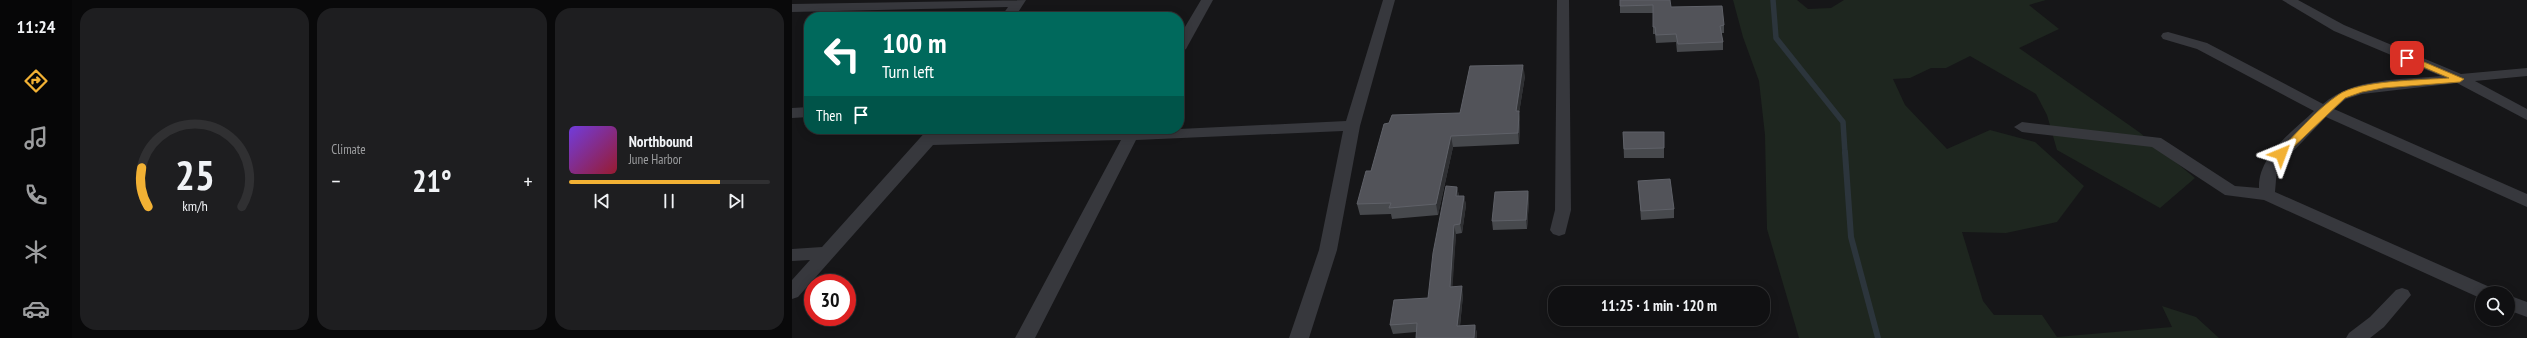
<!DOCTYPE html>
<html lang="en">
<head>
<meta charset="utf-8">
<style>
  body { margin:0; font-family:"PT Sans Narrow",sans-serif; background:#1e1e20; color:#f1f3f6; height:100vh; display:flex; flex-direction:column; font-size:15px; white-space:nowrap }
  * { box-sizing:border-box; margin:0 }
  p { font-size:13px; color:#9c9d9f }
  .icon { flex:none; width:22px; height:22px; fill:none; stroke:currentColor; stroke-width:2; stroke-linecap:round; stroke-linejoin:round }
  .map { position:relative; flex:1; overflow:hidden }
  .panel { display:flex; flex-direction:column; gap:8px; padding:8px; background:#09090a; width:720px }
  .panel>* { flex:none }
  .hud { position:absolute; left:12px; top:12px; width:380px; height:122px; border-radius:16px; box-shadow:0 2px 10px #0003,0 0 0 1px #303032; background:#00695c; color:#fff; overflow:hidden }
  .fabs { position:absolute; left:1683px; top:286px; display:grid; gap:8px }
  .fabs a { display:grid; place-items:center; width:40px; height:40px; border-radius:50%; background:#101012; box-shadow:0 2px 10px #0003,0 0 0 1px #303032; font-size:20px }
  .speed { position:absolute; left:12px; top:274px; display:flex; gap:8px; font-size:20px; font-weight:700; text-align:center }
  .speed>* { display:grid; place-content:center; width:52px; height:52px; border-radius:50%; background:#101012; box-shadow:0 2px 10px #0003,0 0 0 1px #303032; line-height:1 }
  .speed .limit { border:6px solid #d22; background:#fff; color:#111 }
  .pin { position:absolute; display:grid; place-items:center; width:34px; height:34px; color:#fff; margin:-17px; border-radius:8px; box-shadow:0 2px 6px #0006 }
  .me { position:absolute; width:44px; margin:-22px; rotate:44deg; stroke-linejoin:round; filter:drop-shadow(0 0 3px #0008) }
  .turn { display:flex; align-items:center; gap:14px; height:84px; padding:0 12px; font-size:18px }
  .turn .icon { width:52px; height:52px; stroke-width:2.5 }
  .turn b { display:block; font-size:28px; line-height:34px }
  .then { display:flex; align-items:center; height:38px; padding:0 12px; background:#0003; gap:8px; font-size:15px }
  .big { font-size:30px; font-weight:700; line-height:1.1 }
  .panel .card { flex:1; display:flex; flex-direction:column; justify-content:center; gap:6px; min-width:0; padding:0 14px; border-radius:16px; background:#1e1e20 }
  .panel .dial { align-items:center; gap:0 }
  .dial svg { height:104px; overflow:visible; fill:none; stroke:#303032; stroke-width:7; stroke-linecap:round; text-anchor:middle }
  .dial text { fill:#f1f3f6; stroke:none }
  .song { display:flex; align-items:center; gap:12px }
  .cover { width:48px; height:48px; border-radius:6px; background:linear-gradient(135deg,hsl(260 70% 55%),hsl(350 70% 35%)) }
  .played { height:4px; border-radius:2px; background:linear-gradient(90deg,#f2b134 75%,#303032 75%) }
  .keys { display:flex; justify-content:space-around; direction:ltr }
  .heat { display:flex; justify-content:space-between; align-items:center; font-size:22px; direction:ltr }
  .panel .tiles { flex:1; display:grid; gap:8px; grid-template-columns:repeat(3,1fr) }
  .trip { position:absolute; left:756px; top:286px; width:222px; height:40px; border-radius:16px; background:#101012; box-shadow:0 2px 10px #0003,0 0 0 1px #303032; font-weight:700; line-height:40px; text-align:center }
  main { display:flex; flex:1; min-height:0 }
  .menu { display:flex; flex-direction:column; width:72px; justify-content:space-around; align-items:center; background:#060607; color:#9c9d9f }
  .menu .icon { width:28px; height:28px }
  .menu .current { color:#f2b134 }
  .menu b { font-size:18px; color:#f1f3f6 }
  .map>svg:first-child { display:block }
  .green { fill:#1e261f }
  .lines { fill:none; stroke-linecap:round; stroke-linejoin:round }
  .stream-far1 { stroke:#2c353c; stroke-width:5.5 }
  .stream { stroke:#2c353c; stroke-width:6 }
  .street { fill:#37383d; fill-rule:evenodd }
  .wall { fill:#47494d }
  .shaded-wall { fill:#2f3033 }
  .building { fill:#525359; stroke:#5f6168 }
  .route { fill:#f2b134; stroke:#9d7322 }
</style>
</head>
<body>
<main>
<nav class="menu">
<b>11:24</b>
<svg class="icon current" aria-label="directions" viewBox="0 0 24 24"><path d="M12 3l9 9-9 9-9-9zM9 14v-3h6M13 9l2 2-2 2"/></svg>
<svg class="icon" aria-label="music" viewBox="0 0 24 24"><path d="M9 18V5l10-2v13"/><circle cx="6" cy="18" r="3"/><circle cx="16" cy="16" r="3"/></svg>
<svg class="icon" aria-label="phone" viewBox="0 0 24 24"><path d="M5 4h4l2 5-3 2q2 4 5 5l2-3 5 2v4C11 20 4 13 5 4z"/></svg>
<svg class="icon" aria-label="climate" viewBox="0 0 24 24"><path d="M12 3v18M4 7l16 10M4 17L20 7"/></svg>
<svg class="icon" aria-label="car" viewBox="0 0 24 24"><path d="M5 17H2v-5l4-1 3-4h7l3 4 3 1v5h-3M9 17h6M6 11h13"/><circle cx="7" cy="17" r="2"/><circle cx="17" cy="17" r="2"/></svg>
</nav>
<section class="panel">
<div class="tiles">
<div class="card dial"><svg viewBox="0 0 100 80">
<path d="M14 69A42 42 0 1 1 86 69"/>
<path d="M14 69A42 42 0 0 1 9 39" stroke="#f2b134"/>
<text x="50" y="56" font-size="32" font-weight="700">25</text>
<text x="50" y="72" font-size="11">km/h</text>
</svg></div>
<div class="card"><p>Climate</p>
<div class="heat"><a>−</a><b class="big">21°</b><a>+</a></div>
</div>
<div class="card">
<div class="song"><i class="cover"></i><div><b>Northbound</b><p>June Harbor</p></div></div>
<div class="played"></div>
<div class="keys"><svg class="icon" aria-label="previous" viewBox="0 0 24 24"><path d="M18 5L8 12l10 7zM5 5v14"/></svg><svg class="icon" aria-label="pause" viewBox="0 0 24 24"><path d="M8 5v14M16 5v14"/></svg><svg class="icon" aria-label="next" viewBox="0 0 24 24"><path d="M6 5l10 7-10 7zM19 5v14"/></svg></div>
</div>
</div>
</section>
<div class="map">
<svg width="1735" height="338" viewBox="0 0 1735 338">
  <rect width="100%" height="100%" fill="#161618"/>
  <!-- green -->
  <path class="green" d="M941,0H1005L1016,9L1039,8L1052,0H1254L1237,5L1267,29L1227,48L1347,132L1403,178L1368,208L1265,150L1255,115L1244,94L1178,56L1154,68H1139L1118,78L1101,79L1113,105L1155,149L1198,130L1243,142L1292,186L1265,222L1214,233L1170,232L1191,301L1202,315H1250L1265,337L1380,327L1370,306L1404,317L1427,338H1007L975,229L973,135L967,81L951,37Z"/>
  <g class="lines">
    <!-- stream-far1 -->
    <path class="stream-far1" d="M981,0L984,38L1051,122L1053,153"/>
    <!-- stream -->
    <path class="stream" d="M1053,152L1059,237L1086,338"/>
    <!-- street -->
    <g class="street">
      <path d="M234,0L223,17H209L216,7L0,12V4Z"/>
      <path d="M409,0H421L394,49L387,53V37Z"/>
      <path d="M591,0H603L568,126L545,250L517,338H497L527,250L551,131L344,140L243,338H223L329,140L141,145L6,297L0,299V280L18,260L0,261V249L30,247L136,129H148L150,132L148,135L387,129L554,121Z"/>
      <path d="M765,0H777L779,210L773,234L767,236L761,234L758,230L763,210Z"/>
      <path d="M1490,0H1506L1552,25L1669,74L1735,68V76L1683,81L1735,109V120L1665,83L1570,94L1554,99L1542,109L1735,194V207L1534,117L1485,168L1483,192L1700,288L1703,293H1690V299L1688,298L1472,200L1433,195L1360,147L1230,132L1222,127L1230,122L1369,138L1443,186L1467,188C1466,156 1500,132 1522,111L1405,49L1371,39L1369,36L1371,33L1376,32L1415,43L1531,104C1562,77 1610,80 1649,76L1542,31Z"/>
      <path d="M17,107V117L0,118V108Z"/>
      <path d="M1610,288L1616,290L1619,295L1592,327L1578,338H1554L1557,333L1578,317L1604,290Z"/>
      <path d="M1716,295L1735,302V317L1716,310Z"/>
    </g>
  </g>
  <!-- wall -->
  <g class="wall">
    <path d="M828,0L879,7L932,25V33H929L931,42V50L885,52L884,42L864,43L863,34H861V13H828Z"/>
    <path d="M733,76L727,113L728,122L727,144L661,147L646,215L600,219L599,214L568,215L565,204L579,171L597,123L668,113Z"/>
    <path d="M831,132L872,148V158H832Z"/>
    <path d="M846,181L882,209V218L849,220Z"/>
    <path d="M665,187L667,196H672L674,205L670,233L664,234L660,286L671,295L668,326L683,325L685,334V338H624V332L601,334L598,325L636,298Z"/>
    <path d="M736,191L737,200L735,229L701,230L700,221Z"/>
  </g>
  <!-- shaded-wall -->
  <g class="shaded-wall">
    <path d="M731,65L733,76L727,113L728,122L727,144L724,111Z"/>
    <path d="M659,136L661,147L646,215L644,204Z"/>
    <path d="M665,187L667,196H664Z"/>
    <path d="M736,191L737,200L735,229L734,220Z"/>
    <path d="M672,196L674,205L670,233L668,224Z"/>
    <path d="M662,225L664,234L660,296L658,287Z"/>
    <path d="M670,286L671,295L667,335L665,326Z"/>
    <path d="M683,325L685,334V338H682Z"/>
  </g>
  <!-- building -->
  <g class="building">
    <path d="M828,0H878L879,7L930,6L932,25L928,26L931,42L886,44L884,34L864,35L863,27H861V5L828,6Z"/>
    <path d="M731,65L724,111H727L726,133L659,136L644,204L597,208L599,203L565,204L574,171H579L592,124L597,123L600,115L668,113L678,66Z"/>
    <path d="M831,132H872V148L832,149Z"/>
    <path d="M878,179L882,209L849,211L846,181Z"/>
    <path d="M654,186L665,187L664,196H672L668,224L662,225L658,287L670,286L665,326L683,325L682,338H624L625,323L598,325L602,300L636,298L641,253Z"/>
    <path d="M736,191L734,220L700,221L703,192Z"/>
  </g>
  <!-- route -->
  <path class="route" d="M1612,56H1618L1672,79L1668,82L1591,88L1570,92L1553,98L1492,156H1486V152C1505,133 1524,110 1546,95C1567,80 1630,80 1657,78L1612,59Z"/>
</svg>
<div class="fabs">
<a><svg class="icon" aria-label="search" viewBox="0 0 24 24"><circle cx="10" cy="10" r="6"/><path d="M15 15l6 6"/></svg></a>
</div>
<div class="speed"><div class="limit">30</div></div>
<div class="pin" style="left:1615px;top:58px;background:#d93025"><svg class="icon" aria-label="arrive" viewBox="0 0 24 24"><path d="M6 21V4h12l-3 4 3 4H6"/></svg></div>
<svg class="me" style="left:1489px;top:154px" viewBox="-20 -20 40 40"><path d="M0-17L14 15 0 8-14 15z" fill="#f2b134" stroke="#fff" stroke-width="4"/></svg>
<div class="trip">11:25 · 1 min · 120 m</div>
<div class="hud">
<div class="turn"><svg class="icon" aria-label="left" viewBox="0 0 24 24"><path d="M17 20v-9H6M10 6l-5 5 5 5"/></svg><div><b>100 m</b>Turn left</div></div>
<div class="then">Then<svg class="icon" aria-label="arrive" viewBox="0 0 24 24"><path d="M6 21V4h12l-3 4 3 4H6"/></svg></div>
</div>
</div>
</main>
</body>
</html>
